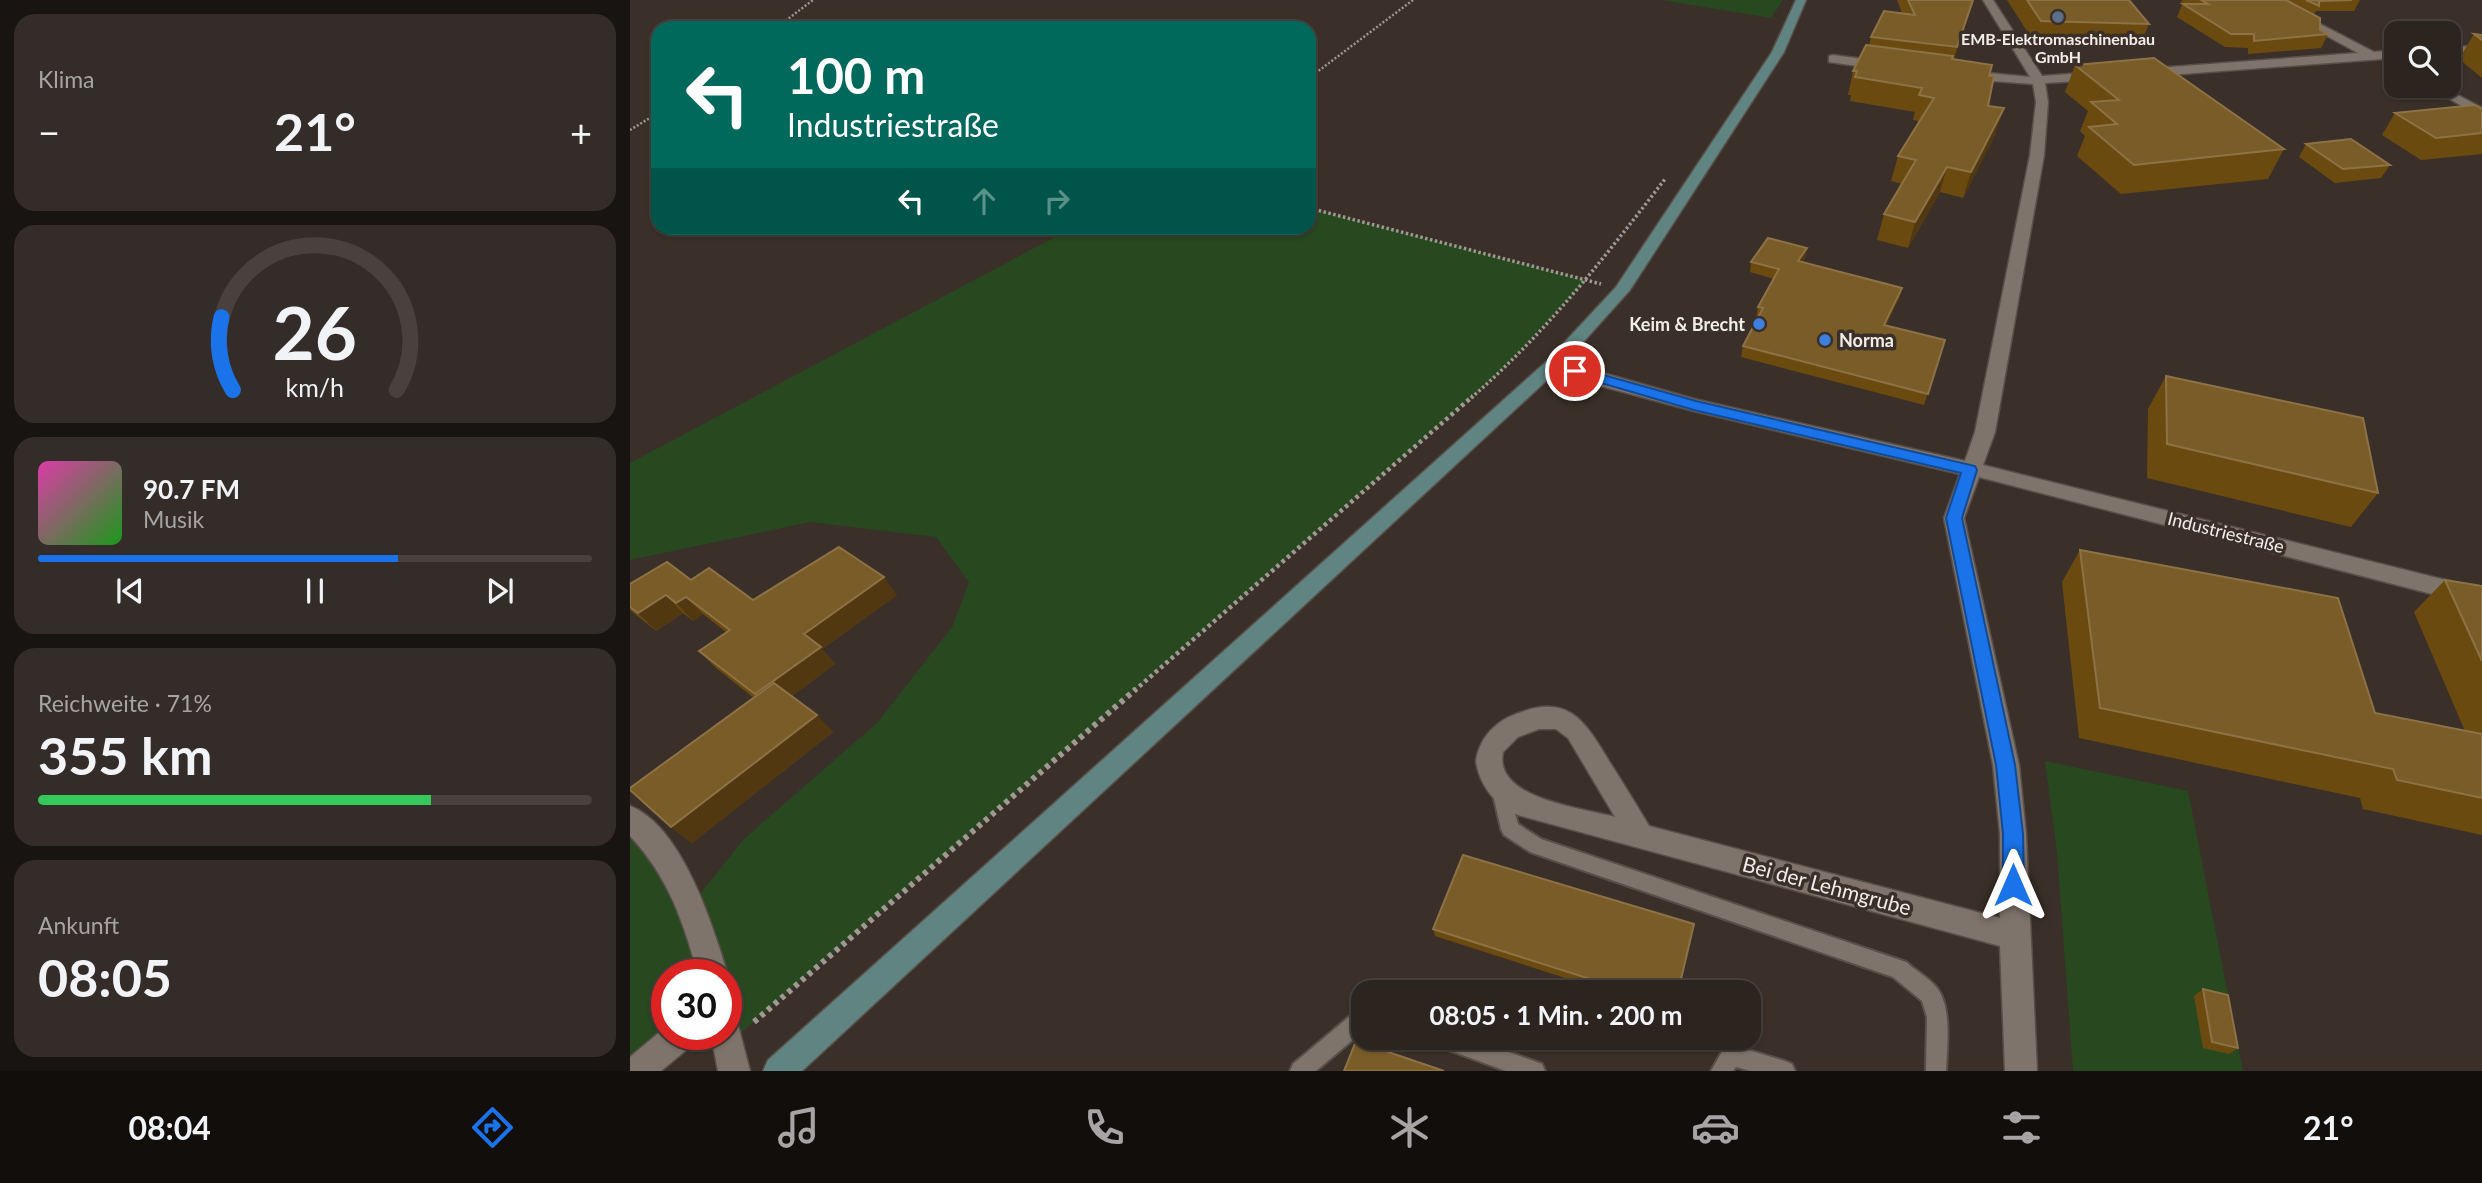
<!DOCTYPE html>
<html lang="de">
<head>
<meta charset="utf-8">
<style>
  body { margin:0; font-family:Lato,sans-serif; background:#342c28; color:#f1f3f6; height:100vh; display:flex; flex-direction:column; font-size:26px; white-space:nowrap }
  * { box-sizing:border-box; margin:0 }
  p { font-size:23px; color:#a6a4a4 }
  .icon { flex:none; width:38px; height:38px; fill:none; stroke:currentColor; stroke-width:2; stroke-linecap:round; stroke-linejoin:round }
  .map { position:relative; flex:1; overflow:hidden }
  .side { display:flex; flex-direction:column; gap:14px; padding:14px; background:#181411; width:630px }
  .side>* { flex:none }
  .hud { position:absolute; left:21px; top:21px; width:665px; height:214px; border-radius:21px; box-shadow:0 2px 5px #0004,0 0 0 2px #48413d; background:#00695c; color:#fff; overflow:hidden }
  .tools { position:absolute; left:1754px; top:21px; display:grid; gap:14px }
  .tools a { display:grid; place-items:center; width:77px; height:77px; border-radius:14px; background:#2c241f; box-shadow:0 2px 5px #0004,0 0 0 2px #48413d; font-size:35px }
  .speed { position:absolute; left:21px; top:959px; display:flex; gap:14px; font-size:35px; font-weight:700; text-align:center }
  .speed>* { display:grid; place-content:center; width:91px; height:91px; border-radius:50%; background:#2c241f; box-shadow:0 2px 5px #0004,0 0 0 2px #48413d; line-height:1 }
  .speed .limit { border:10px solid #d22; background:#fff; color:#111 }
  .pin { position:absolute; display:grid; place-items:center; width:60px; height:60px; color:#fff; margin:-30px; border:4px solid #fff; border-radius:50%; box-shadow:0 2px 7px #0007 }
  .me { position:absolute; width:77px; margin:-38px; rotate:0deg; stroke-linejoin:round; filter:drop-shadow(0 0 5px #0008) }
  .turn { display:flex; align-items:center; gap:24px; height:147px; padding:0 21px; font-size:32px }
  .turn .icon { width:91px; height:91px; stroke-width:2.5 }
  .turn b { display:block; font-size:49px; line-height:60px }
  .lanes { display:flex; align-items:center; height:66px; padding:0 21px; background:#0003; justify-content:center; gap:35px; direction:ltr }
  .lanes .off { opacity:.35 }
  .big { font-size:52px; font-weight:700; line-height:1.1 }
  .side .widget { flex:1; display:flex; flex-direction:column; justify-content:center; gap:10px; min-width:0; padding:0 24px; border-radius:21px; background:#342c28 }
  .side .dial { align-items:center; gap:0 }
  .dial svg { height:182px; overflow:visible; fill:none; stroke:#48413d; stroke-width:7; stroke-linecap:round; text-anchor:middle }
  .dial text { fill:#f1f3f6; stroke:none }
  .song { display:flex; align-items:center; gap:21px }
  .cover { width:84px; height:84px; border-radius:10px; background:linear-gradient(135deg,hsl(320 70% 55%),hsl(120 70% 35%)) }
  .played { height:7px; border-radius:4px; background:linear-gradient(90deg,#1a73e8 65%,#48413d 65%) }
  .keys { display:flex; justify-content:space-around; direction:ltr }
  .heat { display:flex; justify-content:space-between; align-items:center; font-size:38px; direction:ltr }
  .charge { height:10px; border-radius:5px; background:linear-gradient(90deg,#34c759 71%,#48413d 0) }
  .trip { position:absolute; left:721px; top:980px; width:410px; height:70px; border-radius:21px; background:#2c241f; box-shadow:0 2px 5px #0004,0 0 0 2px #48413d; font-weight:700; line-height:70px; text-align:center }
  .tab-bar { display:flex; height:112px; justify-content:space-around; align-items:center; background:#120e0c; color:#a6a4a4 }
  .tab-bar .icon { width:49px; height:49px }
  .tab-bar .on { color:#1a73e8 }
  .tab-bar b { font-size:32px; color:#f1f3f6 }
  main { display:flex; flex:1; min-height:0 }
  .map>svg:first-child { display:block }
  .green { fill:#284820 }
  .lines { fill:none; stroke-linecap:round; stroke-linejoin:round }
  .lane-casing { stroke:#584f49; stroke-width:4 }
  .street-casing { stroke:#584f49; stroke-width:3 }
  .secondary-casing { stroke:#584f49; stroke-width:3 }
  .path-far3 { stroke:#a09893; stroke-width:2.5; stroke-dasharray:2 2; stroke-linecap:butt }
  .path-far2 { stroke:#a09893; stroke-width:3.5; stroke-dasharray:2.5 2.5; stroke-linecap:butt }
  .path-far1 { stroke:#a09893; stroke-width:4.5; stroke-dasharray:3.5 3.5; stroke-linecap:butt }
  .path { stroke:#a09893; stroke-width:6; stroke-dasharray:4.5 4.5; stroke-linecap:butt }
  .lane { fill:#7f746c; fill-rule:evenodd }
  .street { fill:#7f746c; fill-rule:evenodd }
  .secondary { fill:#5f8482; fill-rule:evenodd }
  .wall { fill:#6b4a10 }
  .shaded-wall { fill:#513810 }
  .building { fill:#7a5c28; stroke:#8d7246; stroke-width:2 }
  .route { fill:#1a73e8; stroke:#114b97; stroke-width:2 }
  .service-dot { fill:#5c6f8a; stroke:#3a3029; stroke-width:2.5 }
  .shop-dot { fill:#3f7fe0; stroke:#3a3029; stroke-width:2.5 }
  .labels { text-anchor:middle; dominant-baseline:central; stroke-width:7; stroke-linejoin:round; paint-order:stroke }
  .far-poi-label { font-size:16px; font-weight:bold; fill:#f3ede9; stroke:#3a3029 }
  .poi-label { font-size:18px; font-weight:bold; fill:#f3ede9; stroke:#3a3029; text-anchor:end }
  .street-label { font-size:18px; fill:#f3ede9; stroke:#3a3029 }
  .near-street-label { font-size:21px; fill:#f3ede9; stroke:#3a3029 }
</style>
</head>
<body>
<main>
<section class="side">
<div class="widget"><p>Klima</p>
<div class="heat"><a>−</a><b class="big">21°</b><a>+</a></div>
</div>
<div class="widget dial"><svg viewBox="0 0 100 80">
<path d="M14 69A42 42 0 1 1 86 69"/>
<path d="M14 69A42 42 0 0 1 9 37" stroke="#1a73e8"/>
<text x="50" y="56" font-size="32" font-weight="700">26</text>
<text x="50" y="72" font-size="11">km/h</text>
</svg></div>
<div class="widget">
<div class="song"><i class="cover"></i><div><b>90.7 FM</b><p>Musik</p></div></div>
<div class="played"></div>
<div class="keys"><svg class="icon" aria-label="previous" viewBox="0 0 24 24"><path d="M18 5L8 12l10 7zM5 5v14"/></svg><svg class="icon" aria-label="pause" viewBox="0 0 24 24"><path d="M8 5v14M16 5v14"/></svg><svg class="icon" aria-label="next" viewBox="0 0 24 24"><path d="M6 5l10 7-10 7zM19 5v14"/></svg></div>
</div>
<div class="widget"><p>Reichweite · 71%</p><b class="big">355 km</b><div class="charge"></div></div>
<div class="widget"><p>Ankunft</p><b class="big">08:05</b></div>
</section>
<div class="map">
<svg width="1852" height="1071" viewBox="0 0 1852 1071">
  <rect width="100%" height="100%" fill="#3a3029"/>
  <!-- green -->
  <g class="green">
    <path d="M1031,0H1153L1141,18Z"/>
    <path d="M679,208L957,280L866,376L98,1044L96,975L63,903L114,839L247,723L322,627L339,582L306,537L180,522L0,560V463L442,228H679Z"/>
    <path d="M1415,761L1558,791L1613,1071H1443L1427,853Z"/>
    <path d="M0,838L40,884L73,975H37V1034L7,1071H0Z"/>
  </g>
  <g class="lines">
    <defs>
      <g id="lane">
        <path d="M871,782L877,785L888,824L911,839L1276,962C1285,970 1299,978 1307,988C1322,1007 1317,1047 1316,1071H1296L1297,1017L1292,1001L1263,977L900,852L874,835L871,829L862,790L865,785Z"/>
        <path d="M733,1008V1031L686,1071H660L663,1064L726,1011Z"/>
        <path d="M802,1038H840L912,1064L915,1071H876L805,1045Z"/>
        <path d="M1101,1045L1155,1061L1162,1064L1165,1071H1120L1106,1067L1103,1071H1081L1094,1048Z"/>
      </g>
      <g id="street">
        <path d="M1353,0H1363L1412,76L1467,72L1473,76L1467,80L1415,83L1418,102L1414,155L1365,432L1353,465L1852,589V607L1349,477L1334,518L1389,765L1396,834L1407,1071H1375L1370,946L888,815C866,807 849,784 846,761C849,740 863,724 881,716C937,692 953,718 979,761C993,783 1006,804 1019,826L1370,918V834L1363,765L1314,518L1330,474L1064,411L960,383L918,368L915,364L924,359L1064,399L1335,461L1345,432L1400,155L1406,102L1403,84L1337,79L1331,75L1337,71L1400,77ZM909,729H926L938,738L985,817C952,808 863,799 873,752L888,737Z"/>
        <path d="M1631,0H1644L1744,52L1766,50V58L1513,77L1507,73L1513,69L1728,53Z"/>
        <path d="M1852,46V54L1818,55V47Z"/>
        <path d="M1203,55L1256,62L1262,66L1256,70L1199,62V56Z"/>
        <path d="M1796,86H1811L1852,108V117Z"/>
        <path d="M0,806C52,826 83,926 98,975L96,978V975H68C54,923 38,876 0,836Z"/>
        <path d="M96,1017L107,1021L120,1071H88L81,1034H96Z"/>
        <path d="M37,1026V1034H66L62,1045L31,1071H0V1057Z"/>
      </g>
      <path id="secondary" d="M1166,0H1176L1154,52L1000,290L930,368L172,1071H133L138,1060L918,360L986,287L1142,52Z"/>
    </defs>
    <!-- lane casing -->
    <use href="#lane" class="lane-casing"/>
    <!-- street casing -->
    <use href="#street" class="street-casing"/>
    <!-- secondary casing -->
    <use href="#secondary" class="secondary-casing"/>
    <!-- path-far3 -->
    <g class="path-far3">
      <path d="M146,28L183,0"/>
      <path d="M679,78L783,0"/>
      <path d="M0,130L28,113"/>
    </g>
    <!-- path-far2 -->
    <g class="path-far2">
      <path d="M679,208L971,284"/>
      <path d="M841,398C915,334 975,257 1035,179"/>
    </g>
    <!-- path-far1 -->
    <path class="path-far1" d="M504,691L843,396"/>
    <!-- path -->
    <path class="path" d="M124,1022L506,689"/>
    <!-- lane -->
    <use href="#lane" class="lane"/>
    <!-- street -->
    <use href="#street" class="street"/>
    <!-- secondary -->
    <use href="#secondary" class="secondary"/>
  </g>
  <!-- wall -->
  <g class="wall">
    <path d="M1267,0H1344L1324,59L1359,76L1358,106L1366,133L1333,198L1310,192L1278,248L1247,240L1254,214L1272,184L1261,181L1268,156L1289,121L1283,120L1285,112L1220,101L1221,95H1218L1223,71L1239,46L1241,37L1272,13Z"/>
    <path d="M1377,0H1499L1519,24L1510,45L1404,42Z"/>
    <path d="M1552,0H1730L1724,11H1686L1684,15L1690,30L1698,34L1691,48L1618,54V48L1595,47L1547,17L1552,5L1551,4Z"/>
    <path d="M1844,34L1852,35V78L1829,59Z"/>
    <path d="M1445,65L1654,149L1638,179L1491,194L1447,156L1455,136L1450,131L1458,111L1435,92Z"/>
    <path d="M1765,113L1852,133V154L1791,160L1752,135Z"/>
    <path d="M1676,144L1760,165L1751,178L1705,183L1669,157Z"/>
    <path d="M1177,248L1175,258L1172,262L1272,288L1269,299L1256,325L1315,340L1294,405L1111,357L1113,346L1128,318H1126L1128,307L1144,279L1120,272L1121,262Z"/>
    <path d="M1536,376L1748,493L1721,527L1517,478L1518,409Z"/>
    <path d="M1450,550L1745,713L1835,731L1784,612L1815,580L1852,586V835L1733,809L1730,798L1449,738L1432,582Z"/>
    <path d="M61,580L123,600L267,595L192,649L205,664L162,696L203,732L62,843L41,827L124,698L86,668L69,651L96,632L73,614L63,621L53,613L26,631L0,610V584Z"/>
    <path d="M803,929L1048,992H979L805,936Z"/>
    <path d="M1573,989L1608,1048L1599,1054L1573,1048L1564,996Z"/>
  </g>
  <!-- shaded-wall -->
  <g class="shaded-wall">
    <path d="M1343,0L1341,9L1322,66L1327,47Z"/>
    <path d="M1374,108L1366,133L1333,198L1341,172Z"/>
    <path d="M1317,167L1310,192L1278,248L1285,222Z"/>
    <path d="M1177,248L1175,258L1166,271L1168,261Z"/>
    <path d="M1272,288L1269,299L1251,336L1254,325Z"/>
    <path d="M254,577L267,595L192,649L205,664L142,711L125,694L174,634Z"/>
    <path d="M36,595L53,613L26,631L8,613Z"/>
    <path d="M56,597L73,614L63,621L46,603Z"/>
    <path d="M187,715L203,732L62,843L41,827Z"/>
  </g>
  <!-- building -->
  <g class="building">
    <path d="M1278,0H1343L1327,47L1241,37L1254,11L1285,15Z"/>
    <path d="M1397,0H1499L1519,24L1411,21Z"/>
    <path d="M1571,0H1656L1690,18V30L1698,34L1624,41V34H1601L1553,4H1578Z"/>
    <path d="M1676,0H1722L1689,1V6Z"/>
    <path d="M1844,34L1852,35V40Z"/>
    <path d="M1236,45L1323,56L1322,59L1362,65L1359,76H1364L1358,106L1374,108L1341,172L1317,167L1285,222L1254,214L1286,160L1268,156L1304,98L1289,95L1292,88L1225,77L1227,71H1223Z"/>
    <path d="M1524,58L1654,149L1504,165L1459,127L1487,124L1461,102L1489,100L1445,65Z"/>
    <path d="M1845,105L1852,109V133L1806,138L1765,113Z"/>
    <path d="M1721,139L1760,165L1713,169L1676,144Z"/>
    <path d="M1138,238L1177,248L1168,261L1272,288L1254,325L1315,340L1298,394L1113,346L1133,308L1128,307L1149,269L1121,262Z"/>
    <path d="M1536,376L1733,418L1748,493L1537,444Z"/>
    <path d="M209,547L254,577L174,634L191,647L125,694L69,651L100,630L56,597L46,603L36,595L8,613L0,607V584L37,562L61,580L79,568L123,600Z"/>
    <path d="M1450,550L1708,598L1745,713L1852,734V798L1767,780L1763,769L1470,708Z"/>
    <path d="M1815,580L1852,586V661Z"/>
    <path d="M144,683L187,715L41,827L0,790V788Z"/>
    <path d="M833,855L1064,924L1048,992H1001L803,929Z"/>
    <path d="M1573,989L1598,995L1608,1048L1582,1042Z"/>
    <path d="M726,1041L814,1071H714Z"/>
  </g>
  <!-- route -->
  <path class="route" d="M945,367L1066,401L1345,466L1347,470L1332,518L1385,765L1393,834L1394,885L1391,892L1383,895L1376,892L1373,885V834L1366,765L1316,518L1331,473L1064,410L940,374V368Z"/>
  <!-- markers -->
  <circle class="service-dot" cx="1428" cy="17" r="7"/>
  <g class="shop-dot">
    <circle cx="1129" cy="324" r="7"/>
    <circle cx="1195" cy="340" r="7"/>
  </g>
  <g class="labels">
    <!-- far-poi labels -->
    <g class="far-poi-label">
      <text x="1428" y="38">EMB-Elektromaschinenbau<tspan x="1428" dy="18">GmbH</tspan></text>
    </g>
    <!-- poi labels -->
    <g class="poi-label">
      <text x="1115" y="324">Keim &amp; Brecht</text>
      <text x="1209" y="340" text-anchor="start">Norma</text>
    </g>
    <!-- street labels -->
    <g class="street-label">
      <text transform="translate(1596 532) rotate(14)">Industriestraße</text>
    </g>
    <!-- near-street labels -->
    <g class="near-street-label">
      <text transform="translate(1197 885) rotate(15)">Bei der Lehmgrube</text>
    </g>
  </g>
</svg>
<div class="tools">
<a><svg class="icon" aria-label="search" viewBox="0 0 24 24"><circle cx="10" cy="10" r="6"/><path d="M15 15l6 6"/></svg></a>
</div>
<div class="speed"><div class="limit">30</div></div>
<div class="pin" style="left:945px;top:371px;background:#d93025"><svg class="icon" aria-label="arrive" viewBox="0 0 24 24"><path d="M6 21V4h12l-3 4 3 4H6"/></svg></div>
<svg class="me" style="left:1383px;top:885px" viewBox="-20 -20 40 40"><path d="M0-17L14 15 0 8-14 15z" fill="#1a73e8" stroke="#fff" stroke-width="4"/></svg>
<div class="trip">08:05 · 1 Min. · 200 m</div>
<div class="hud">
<div class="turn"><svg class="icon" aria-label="left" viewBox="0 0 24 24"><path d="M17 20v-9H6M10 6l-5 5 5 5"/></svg><div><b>100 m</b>Industriestraße</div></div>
<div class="lanes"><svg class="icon" aria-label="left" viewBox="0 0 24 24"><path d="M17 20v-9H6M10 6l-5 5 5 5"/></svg><svg class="icon off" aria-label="ahead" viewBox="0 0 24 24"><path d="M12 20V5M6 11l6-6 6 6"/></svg><svg class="icon off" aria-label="right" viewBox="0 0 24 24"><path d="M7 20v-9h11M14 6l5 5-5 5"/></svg></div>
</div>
</div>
</main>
<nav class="tab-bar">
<b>08:04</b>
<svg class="icon on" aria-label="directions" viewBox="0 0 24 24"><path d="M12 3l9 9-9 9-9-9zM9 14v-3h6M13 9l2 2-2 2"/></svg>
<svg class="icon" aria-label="music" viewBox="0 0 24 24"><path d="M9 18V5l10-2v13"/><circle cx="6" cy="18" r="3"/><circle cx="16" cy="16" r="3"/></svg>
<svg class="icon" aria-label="phone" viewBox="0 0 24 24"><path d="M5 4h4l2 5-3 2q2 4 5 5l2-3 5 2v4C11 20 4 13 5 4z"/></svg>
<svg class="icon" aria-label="climate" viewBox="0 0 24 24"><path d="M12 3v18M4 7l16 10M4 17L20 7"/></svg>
<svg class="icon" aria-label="car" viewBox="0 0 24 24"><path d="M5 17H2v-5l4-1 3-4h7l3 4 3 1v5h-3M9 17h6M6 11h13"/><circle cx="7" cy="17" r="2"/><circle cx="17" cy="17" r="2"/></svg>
<svg class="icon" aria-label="filters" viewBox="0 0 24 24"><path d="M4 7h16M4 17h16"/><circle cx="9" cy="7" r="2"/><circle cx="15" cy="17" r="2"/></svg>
<b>21°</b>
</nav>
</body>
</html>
